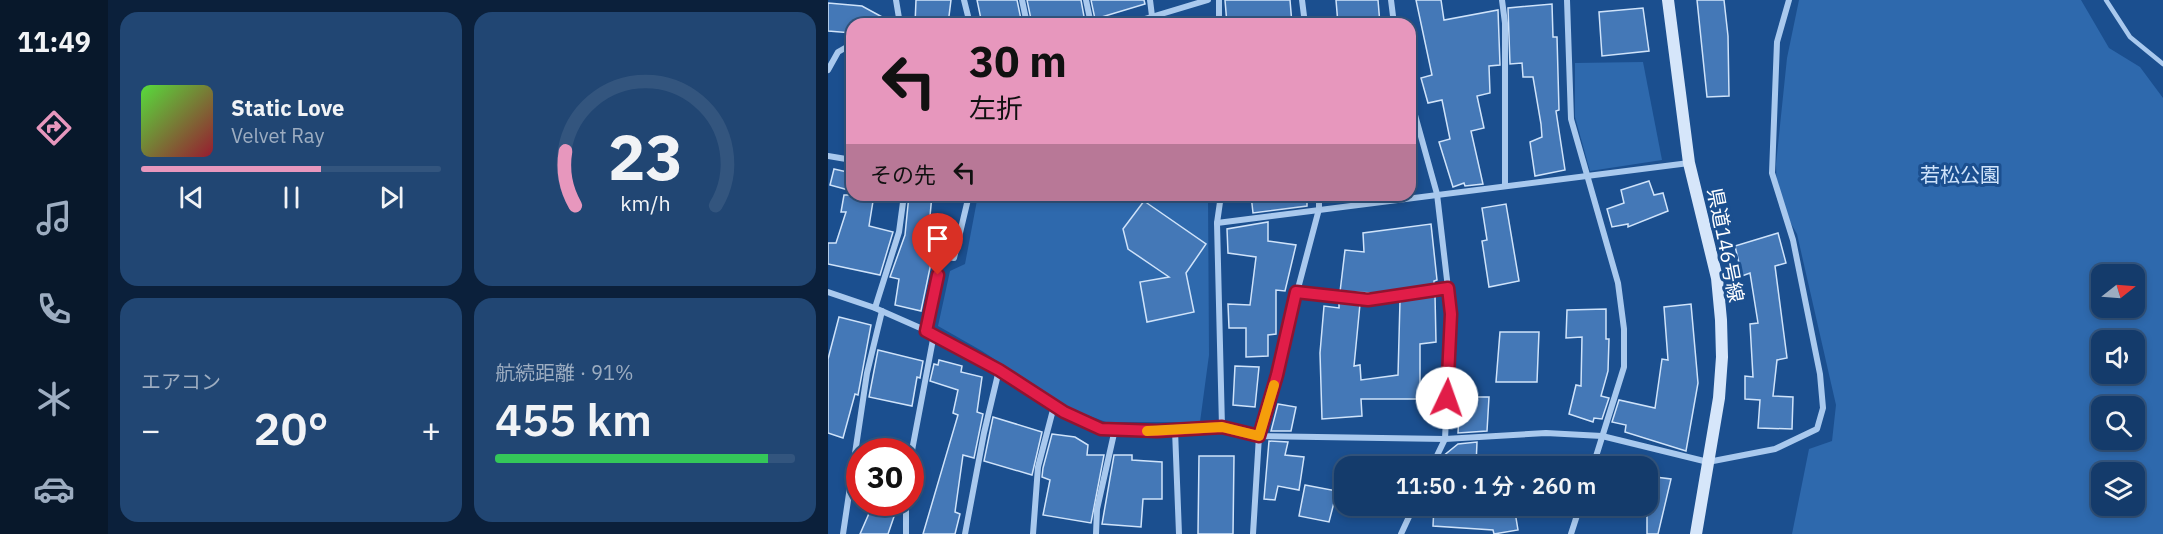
<!DOCTYPE html>
<html lang="ja">
<head>
<meta charset="utf-8">
<style>
  body { margin:0; font-family:"IBM Plex Sans","Noto Sans JP",sans-serif; background:#214673; color:#f1f3f6; height:100vh; display:flex; flex-direction:column; font-size:22px; white-space:nowrap }
  * { box-sizing:border-box; margin:0 }
  p { font-size:20px; color:#9dadc1 }
  .icon { flex:none; width:33px; height:33px; fill:none; stroke:currentColor; stroke-width:2; stroke-linecap:round; stroke-linejoin:round }
  .map { position:relative; flex:1; overflow:hidden }
  .side { display:flex; flex-direction:column; gap:12px; padding:12px; background:#0b203b; width:720px }
  .side>* { flex:none }
  .banner { position:absolute; left:18px; top:18px; width:570px; height:183px; border-radius:18px; box-shadow:0 3px 9px #0003,0 0 0 2px #33557e; background:#e797bd; color:#111; overflow:hidden }
  .needle { width:39px; rotate:73deg }
  .tools { position:absolute; left:1263px; top:264px; display:grid; gap:12px }
  .tools a { display:grid; place-items:center; width:54px; height:54px; border-radius:12px; background:#143b6b; box-shadow:0 3px 9px #0003,0 0 0 2px #33557e; font-size:30px }
  .speed { position:absolute; left:18px; top:438px; display:flex; gap:12px; font-size:30px; font-weight:700; text-align:center }
  .speed>* { display:grid; place-content:center; width:78px; height:78px; border-radius:50%; background:#143b6b; box-shadow:0 3px 9px #0003,0 0 0 2px #33557e; line-height:1 }
  .speed .limit { border:9px solid #d22; background:#fff; color:#111 }
  .pin { position:absolute; display:grid; place-items:center; width:51px; height:51px; color:#fff; margin:-62px -26px; border-radius:50% 50% 50% 0; rotate:-45deg; box-shadow:0 0 6px #0007 }
  .pin .icon { rotate:45deg }
  .me { position:absolute; width:66px; margin:-33px; rotate:3deg; stroke-linejoin:round; filter:drop-shadow(0 0 4px #0008) }
  .turn { display:flex; align-items:center; gap:21px; height:126px; padding:0 24px; font-size:27px }
  .turn .icon { width:78px; height:78px; stroke-width:2.5 }
  .turn b { display:block; font-size:42px; line-height:51px }
  .then { display:flex; align-items:center; height:57px; padding:0 24px; background:#0003; gap:12px; font-size:22px }
  .big { font-size:45px; font-weight:600; line-height:1.1 }
  .side .card { flex:1; display:flex; flex-direction:column; justify-content:center; gap:9px; min-width:0; padding:0 21px; border-radius:18px; background:#214673 }
  .side .dial { align-items:center; gap:0 }
  .dial svg { height:156px; overflow:visible; fill:none; stroke:#33557e; stroke-width:7; stroke-linecap:round; text-anchor:middle }
  .dial text { fill:#f1f3f6; stroke:none }
  .song { display:flex; align-items:center; gap:18px }
  .cover { width:72px; height:72px; border-radius:9px; background:linear-gradient(135deg,hsl(110 70% 55%),hsl(350 70% 35%)) }
  .played { height:6px; border-radius:3px; background:linear-gradient(90deg,#e797bd 60%,#33557e 60%) }
  .keys { display:flex; justify-content:space-around; direction:ltr }
  .heat { display:flex; justify-content:space-between; align-items:center; font-size:33px; direction:ltr }
  .charge { height:9px; border-radius:4px; background:linear-gradient(90deg,#34c759 91%,#33557e 0) }
  .side .tiles { flex:1; display:grid; gap:12px; grid-template-columns:repeat(2,1fr) }
  .trip { position:absolute; left:506px; top:456px; width:324px; height:60px; border-radius:18px; background:#143b6b; box-shadow:0 3px 9px #0003,0 0 0 2px #33557e; font-weight:600; line-height:60px; text-align:center }
  main { display:flex; flex:1; min-height:0 }
  .dock { display:flex; flex-direction:column; width:108px; justify-content:space-around; align-items:center; background:#08182b; color:#9dadc1 }
  .dock .icon { width:42px; height:42px }
  .dock .on { color:#e797bd }
  .dock b { font-size:27px; color:#f1f3f6 }
  .map>svg:first-child { display:block }
  .green { fill:#2e69ad; fill-rule:evenodd }
  .building { fill:#4478b7; stroke:#cfe3fa; stroke-width:1.5 }
  .lines { fill:none; stroke-linecap:round; stroke-linejoin:round }
  .service { stroke:#a9c9ee; stroke-width:4.5 }
  .minor { stroke:#a9c9ee; stroke-width:6 }
  .secondary { stroke:#d6e6fa; stroke-width:12 }
  .route-casing { stroke:#92132f; stroke-width:15 }
  .route { stroke:#e11d48; stroke-width:10 }
  .slow { stroke:#f59e0b; stroke-width:10 }
  .labels { text-anchor:middle; dominant-baseline:central; stroke-width:6; stroke-linejoin:round; paint-order:stroke }
  .park-label { font-size:20px; fill:#cfe3fa; stroke:#1b4f8f }
  .street-label { font-size:20px; fill:#fff; stroke:#1b4f8f }
</style>
</head>
<body>
<main>
<nav class="dock">
<b>11:49</b>
<svg class="icon on" aria-label="directions" viewBox="0 0 24 24"><path d="M12 3l9 9-9 9-9-9zM9 14v-3h6M13 9l2 2-2 2"/></svg>
<svg class="icon" aria-label="music" viewBox="0 0 24 24"><path d="M9 18V5l10-2v13"/><circle cx="6" cy="18" r="3"/><circle cx="16" cy="16" r="3"/></svg>
<svg class="icon" aria-label="phone" viewBox="0 0 24 24"><path d="M5 4h4l2 5-3 2q2 4 5 5l2-3 5 2v4C11 20 4 13 5 4z"/></svg>
<svg class="icon" aria-label="climate" viewBox="0 0 24 24"><path d="M12 3v18M4 7l16 10M4 17L20 7"/></svg>
<svg class="icon" aria-label="car" viewBox="0 0 24 24"><path d="M5 17H2v-5l4-1 3-4h7l3 4 3 1v5h-3M9 17h6M6 11h13"/><circle cx="7" cy="17" r="2"/><circle cx="17" cy="17" r="2"/></svg>
</nav>
<section class="side">
<div class="tiles">
<div class="card">
<div class="song"><i class="cover"></i><div><b>Static Love</b><p>Velvet Ray</p></div></div>
<div class="played"></div>
<div class="keys"><svg class="icon" aria-label="previous" viewBox="0 0 24 24"><path d="M18 5L8 12l10 7zM5 5v14"/></svg><svg class="icon" aria-label="pause" viewBox="0 0 24 24"><path d="M8 5v14M16 5v14"/></svg><svg class="icon" aria-label="next" viewBox="0 0 24 24"><path d="M6 5l10 7-10 7zM19 5v14"/></svg></div>
</div>
<div class="card dial"><svg viewBox="0 0 100 80">
<path d="M14 69A42 42 0 1 1 86 69"/>
<path d="M14 69A42 42 0 0 1 9 41" stroke="#e797bd"/>
<text x="50" y="56" font-size="32" font-weight="700">23</text>
<text x="50" y="72" font-size="11">km/h</text>
</svg></div>
<div class="card"><p>エアコン</p>
<div class="heat"><a>−</a><b class="big">20°</b><a>+</a></div>
</div>
<div class="card"><p>航続距離 · 91%</p><b class="big">455 km</b><div class="charge"></div></div>
</div>
</section>
<div class="map">
<svg width="1335" height="534" viewBox="0 0 1335 534">
  <rect width="100%" height="100%" fill="#1b4f8f"/>
  <!-- green -->
  <g class="green">
    <path d="M971,0H1253L1281,48L1312,67L1335,98V534H964L981,449L1004,441L1008,405L969,234L949,199L948,164L959,58ZM1274,274H1306V308H1274ZM1274,340H1306V374H1274ZM1274,406H1306V440H1274ZM1274,472H1306V506H1274Z"/>
    <path d="M815,62L834,160L762,171L747,117V63Z"/>
    <path d="M150,195L239,200L262,195H380L381,355L372,422H278L243,409L154,351L110,326L122,271L137,264Z"/>
  </g>
  <!-- building -->
  <g class="building">
    <path d="M88,0H123L120,24H87Z"/>
    <path d="M149,0H189L194,24H154Z"/>
    <path d="M199,0H253L257,22L204,24Z"/>
    <path d="M263,0H316L317,4L267,19Z"/>
    <path d="M397,0H462L464,24H399Z"/>
    <path d="M508,0H550L552,24H510Z"/>
    <path d="M588,0H613L616,20L670,10L672,65L661,66L662,93L649,96L656,128L643,131L655,184L637,186L636,183L625,187L611,142L622,139L614,100L600,103L593,78L604,75Z"/>
    <path d="M869,0H896L900,36L901,96L879,97Z"/>
    <path d="M0,3L34,6L67,24H24V33L0,31Z"/>
    <path d="M724,4L725,37H729L731,110L728,111L737,170L707,176L702,142L714,137L713,124L705,77H695L694,63L682,64L680,8Z"/>
    <path d="M815,8L821,51L774,56L771,12Z"/>
    <path d="M6,169L24,173V191L2,185Z"/>
    <path d="M821,181L826,195L835,193L840,211L800,227V224L784,227L779,209L796,203L793,190Z"/>
    <path d="M16,195H46L41,226L65,232L52,275L0,264V243H8L18,212H13Z"/>
    <path d="M81,195H104L100,237L108,239L93,311L67,305L71,279L62,277L77,235Z"/>
    <path d="M423,195H479V206L425,213Z"/>
    <path d="M316,201L378,244L358,273L366,312L319,322L312,282L341,277L300,249L295,229Z"/>
    <path d="M678,204L691,281L661,287L654,241L659,240L654,208Z"/>
    <path d="M440,222V241L468,245L457,291L448,290V334L440,335V356L418,357V328H401L400,304L422,305L428,257L400,253L399,229Z"/>
    <path d="M603,224L609,280L606,281V285L551,293L512,292L517,250L536,252L535,233Z"/>
    <path d="M950,233L958,263L947,266L959,358L949,360L945,396L965,397L964,429L930,428L932,400L917,399V376L925,377L922,324L930,323L922,273L914,276L907,246Z"/>
    <path d="M607,295L608,342L592,344V399H533L534,416L494,419L492,353L496,306L511,308V302L532,304L526,366L532,365L533,380L570,375L572,301Z"/>
    <path d="M863,304L870,383L858,451L797,432L798,425L784,422L791,400L827,408L834,359L840,360L836,307Z"/>
    <path d="M778,309V339H781L780,371L773,396L781,398L774,419L766,418L765,422L741,414L748,385L753,386L754,337L738,338L739,310Z"/>
    <path d="M11,317L43,325L30,395L27,394L15,438L0,433V359Z"/>
    <path d="M672,332H711L709,382H668Z"/>
    <path d="M50,350L95,361L92,378L89,377L84,406L41,397Z"/>
    <path d="M111,360L134,366L133,372L154,377L149,412L155,414L146,458L135,455L127,512L132,514L127,534H95L130,415L125,413L130,390L102,381L106,364L110,365Z"/>
    <path d="M407,366L431,367L427,407L405,405Z"/>
    <path d="M632,397H661L659,431L630,433Z"/>
    <path d="M450,404L468,407L463,431H443Z"/>
    <path d="M165,417L214,432L204,475L156,461Z"/>
    <path d="M224,434L247,437L260,445L259,455H276L263,523L215,515L222,480L214,477L215,468Z"/>
    <path d="M441,441L460,442L457,455L476,457L471,490L450,486L447,500L436,499Z"/>
    <path d="M649,442L648,466H610L614,457L630,444Z"/>
    <path d="M286,455H304V460L334,462V499H315L313,527L274,524Z"/>
    <path d="M371,456H406L405,534H370Z"/>
    <path d="M819,476L843,479L830,534H819Z"/>
    <path d="M477,485L509,491L501,522L471,516Z"/>
    <path d="M46,502H71L60,534H32Z"/>
    <path d="M606,506H686L690,530L666,534L665,530L605,526Z"/>
  </g>
  <g class="lines">
    <!-- service -->
    <path class="service" d="M1278,0L1302,37L1335,64"/>
    <!-- minor -->
    <g class="minor">
      <path d="M68,0L72,24"/>
      <path d="M136,0L142,24"/>
      <path d="M194,0L199,24"/>
      <path d="M258,0L263,24"/>
      <path d="M322,0L325,24"/>
      <path d="M391,0V24"/>
      <path d="M474,0L477,24"/>
      <path d="M563,0L566,24"/>
      <path d="M674,0L677,23V186"/>
      <path d="M739,0L743,119L790,283L796,329V367L765,466"/>
      <path d="M300,24L380,0"/>
      <path d="M0,70L10,52L24,44"/>
      <path d="M582,97L609,194L623,314L617,439L604,466"/>
      <path d="M0,156L24,160"/>
      <path d="M393,195L389,223L394,427"/>
      <path d="M389,223L861,163"/>
      <path d="M0,292L47,308L106,334L171,370L236,412L273,429L329,431L394,427L431,436L617,439L718,433L774,436L880,462L947,449L989,429L995,408L992,374L965,240L944,173L949,42L961,0"/>
      <path d="M468,292L540,300L620,288"/>
      <path d="M47,308L71,232L76,195"/>
      <path d="M98,331L114,256L126,258L141,195"/>
      <path d="M347,430L351,534"/>
      <path d="M82,461L106,334"/>
      <path d="M15,534L39,373L54,311"/>
      <path d="M78,534V502"/>
      <path d="M137,534L156,433L171,370"/>
      <path d="M205,534L210,467L226,406"/>
      <path d="M268,534L269,509L287,429"/>
      <path d="M425,534L431,436L491,209V195"/>
      <path d="M573,534L586,506"/>
      <path d="M743,534L752,506"/>
    </g>
    <!-- secondary -->
    <path class="secondary" d="M840,0L861,163L889,278L893,320L894,357L891,398L868,534"/>
  </g>
  <g class="lines">
    <defs>
      <path id="route" d="M110,275L98,331L171,370L236,412L273,429L329,431L394,427L431,436L449,375L468,292L540,300L620,288L623,314L619,398"/>
    </defs>
    <!-- route casing -->
    <use href="#route" class="route-casing"/>
    <!-- route -->
    <use href="#route" class="route"/>
    <!-- slow -->
    <path class="slow" d="M319,431L394,427L431,436L446,385"/>
  </g>
  <g class="labels">
    <!-- park labels -->
    <g class="park-label">
      <text x="1132" y="174">若松公園</text>
    </g>
    <!-- street labels -->
    <g class="street-label">
      <text transform="translate(898 245) rotate(79)">県道146号線</text>
    </g>
  </g>
</svg>
<div class="tools">
<a><svg class="needle" viewBox="-14 -14 28 28"><path d="M0-13l5 13h-10z" fill="#e53935"/><path d="M0 13l5-13h-10z" fill="#9dadc1"/></svg></a>
<a><svg class="icon" aria-label="sound" viewBox="0 0 24 24"><path d="M4 9h4l5-4v14l-5-4H4zM17 9q2 3 0 6"/></svg></a>
<a><svg class="icon" aria-label="search" viewBox="0 0 24 24"><circle cx="10" cy="10" r="6"/><path d="M15 15l6 6"/></svg></a>
<a><svg class="icon" aria-label="layers" viewBox="0 0 24 24"><path d="M12 4l9 5-9 5-9-5zM3 14l9 5 9-5"/></svg></a>
</div>
<div class="speed"><div class="limit">30</div></div>
<div class="pin" style="left:110px;top:275px;background:#d93025"><svg class="icon" aria-label="arrive" viewBox="0 0 24 24"><path d="M6 21V4h12l-3 4 3 4H6"/></svg></div>
<svg class="me" style="left:619px;top:398px" viewBox="-20 -20 40 40"><circle r="19" fill="#fff"/><path d="M0-13L10 11 0 6-10 11z" fill="#e11d48"/></svg>
<div class="trip">11:50 · 1 分 · 260 m</div>
<div class="banner">
<div class="turn"><svg class="icon" aria-label="left" viewBox="0 0 24 24"><path d="M17 20v-9H6M10 6l-5 5 5 5"/></svg><div><b>30 m</b>左折</div></div>
<div class="then">その先<svg class="icon" aria-label="left" viewBox="0 0 24 24"><path d="M17 20v-9H6M10 6l-5 5 5 5"/></svg></div>
</div>
</div>
</main>
</body>
</html>
